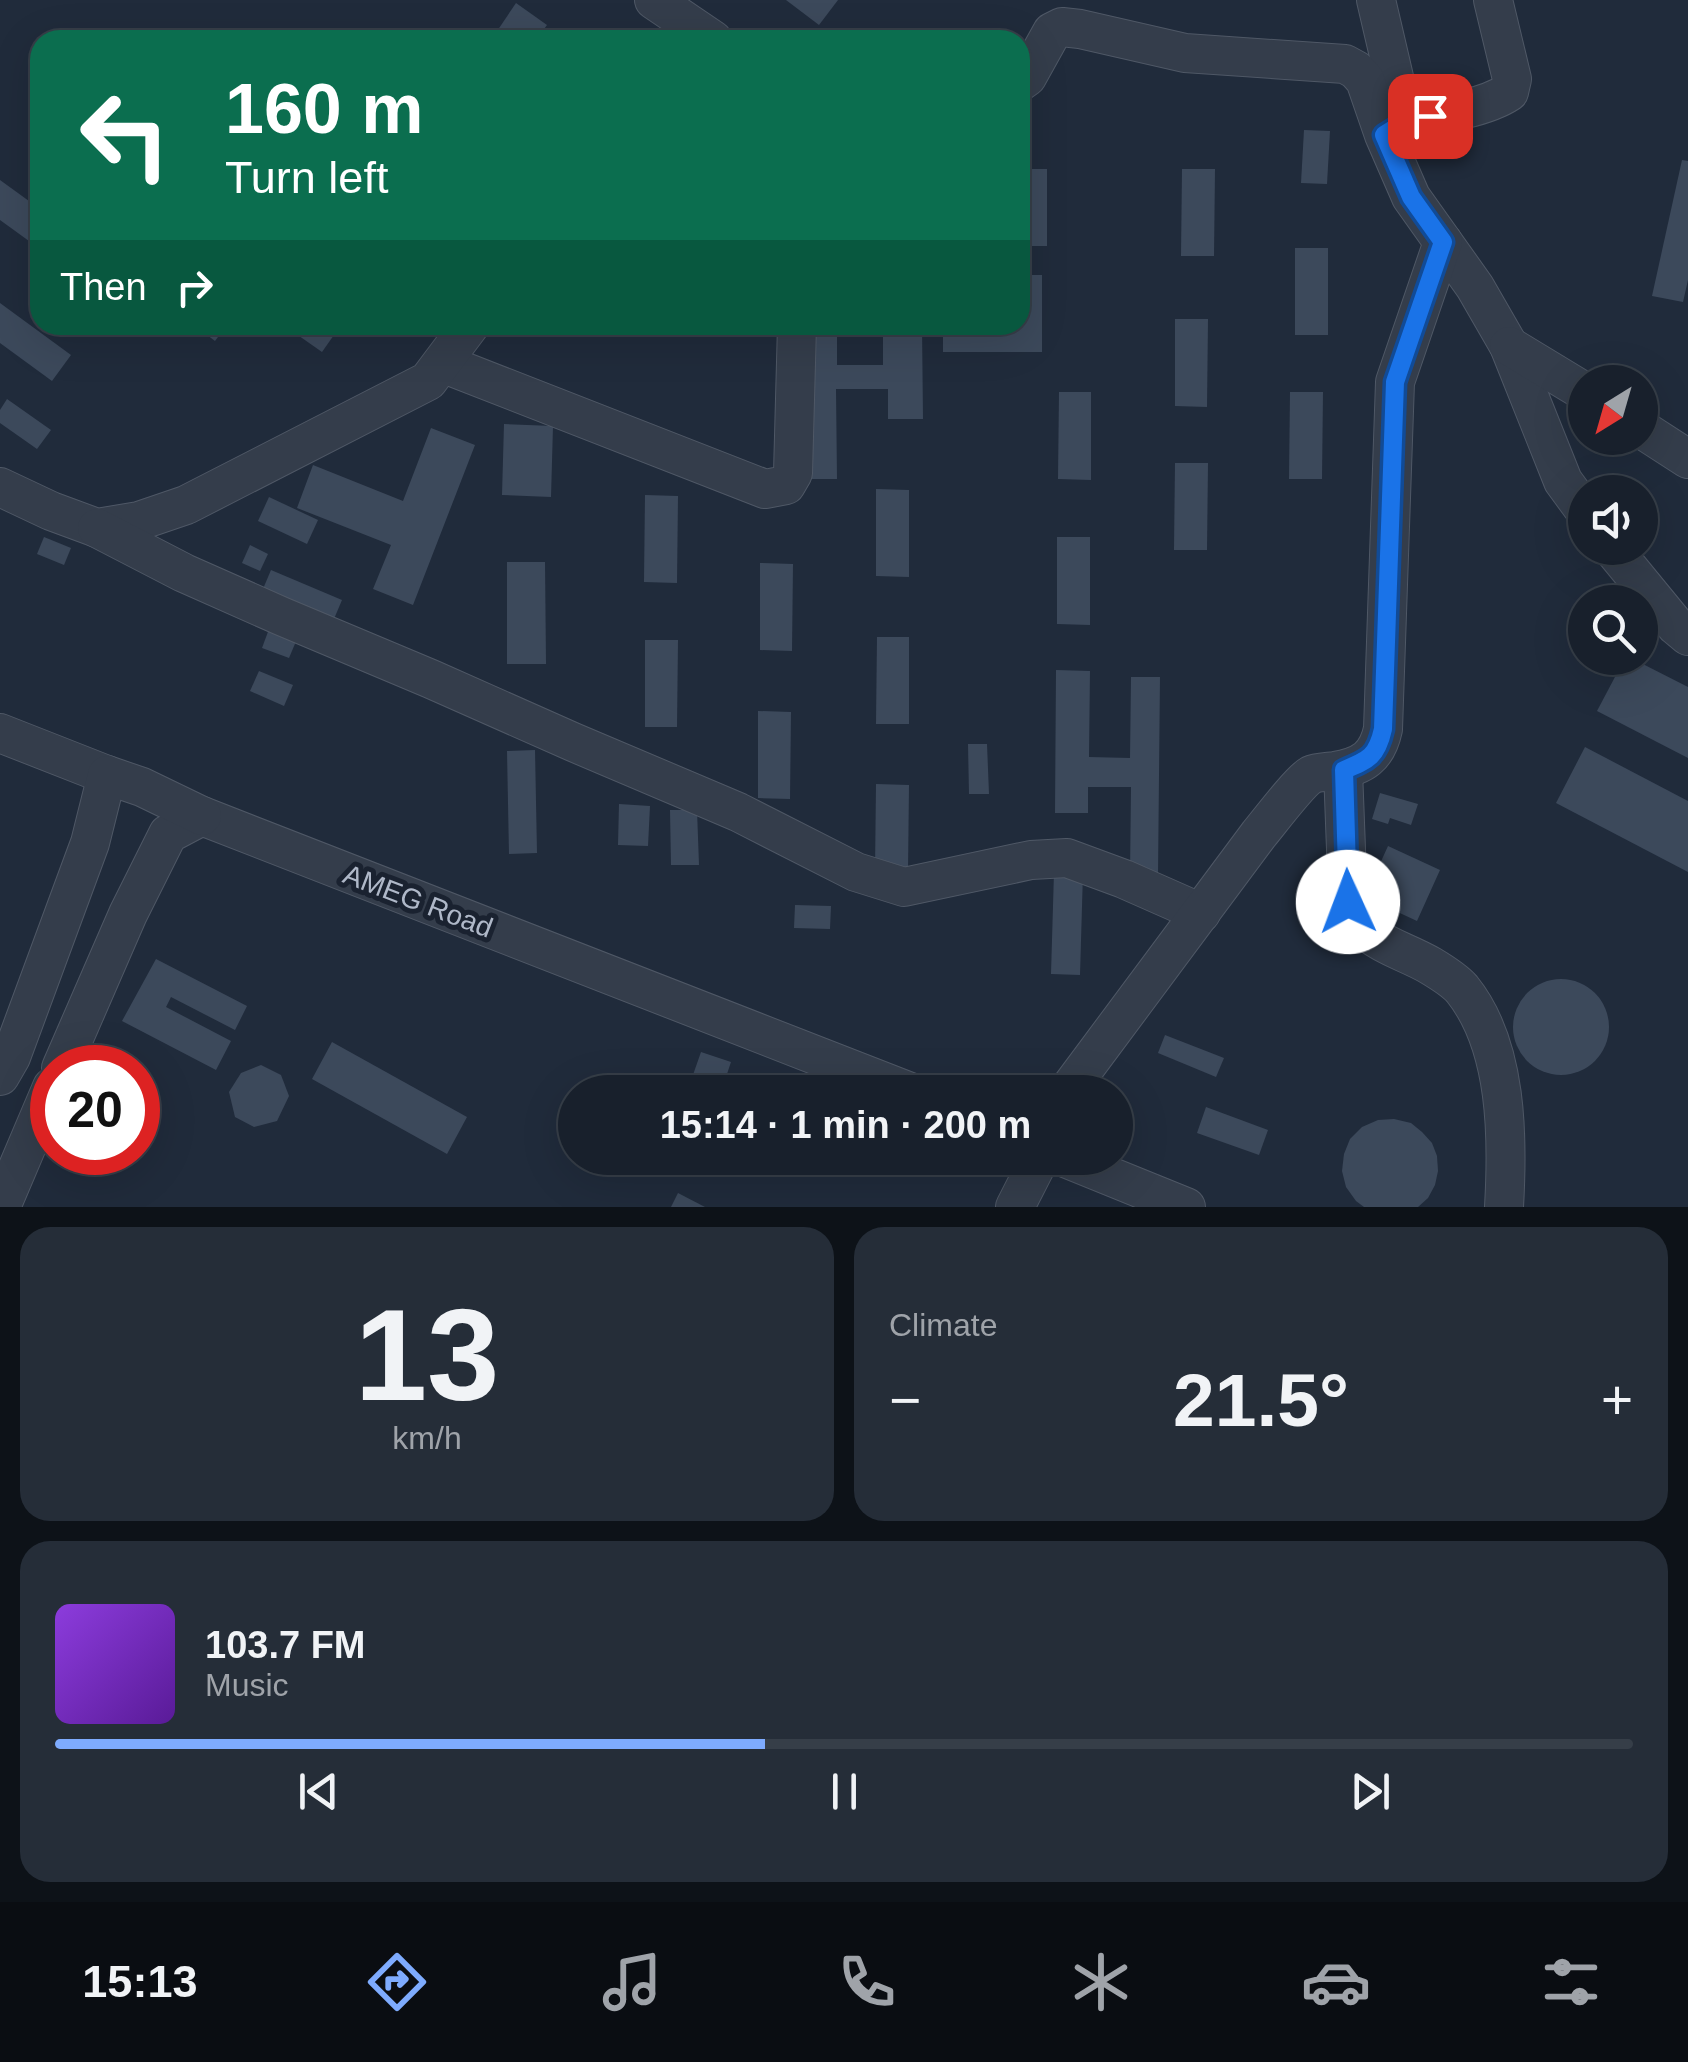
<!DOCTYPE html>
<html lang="en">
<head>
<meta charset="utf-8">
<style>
  body { margin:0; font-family:Arial,sans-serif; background:#252d38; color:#f1f3f6; height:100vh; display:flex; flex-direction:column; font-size:38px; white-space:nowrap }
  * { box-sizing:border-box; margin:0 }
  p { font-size:32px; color:#9fa3a9 }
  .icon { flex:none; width:55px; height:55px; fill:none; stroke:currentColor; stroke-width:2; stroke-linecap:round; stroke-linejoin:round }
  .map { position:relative; height:1207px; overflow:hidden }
  .side { display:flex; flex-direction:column; gap:20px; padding:20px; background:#0d1218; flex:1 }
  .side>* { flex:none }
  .banner { position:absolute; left:30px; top:30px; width:1000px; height:305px; border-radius:30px; box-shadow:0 10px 40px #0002,0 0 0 2px #363e48; background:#0b6e4f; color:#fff; overflow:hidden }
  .needle { width:65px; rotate:217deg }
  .controls { position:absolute; left:1568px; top:365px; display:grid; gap:20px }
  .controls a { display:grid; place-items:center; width:90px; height:90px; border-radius:50%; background:#18202c; box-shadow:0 10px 40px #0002,0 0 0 2px #363e48; font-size:50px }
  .speed { position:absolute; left:30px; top:1045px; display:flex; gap:20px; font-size:50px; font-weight:700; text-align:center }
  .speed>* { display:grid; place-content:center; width:130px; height:130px; border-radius:50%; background:#18202c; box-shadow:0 10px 40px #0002,0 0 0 2px #363e48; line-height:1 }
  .speed .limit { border:15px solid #d22; background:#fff; color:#111 }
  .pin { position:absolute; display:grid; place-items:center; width:85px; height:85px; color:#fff; margin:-42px; border-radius:20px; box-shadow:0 5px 15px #0006 }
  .me { position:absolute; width:110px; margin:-55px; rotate:358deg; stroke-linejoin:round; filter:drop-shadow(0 0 8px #0008) }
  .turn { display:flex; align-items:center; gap:35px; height:210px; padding:0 30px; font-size:45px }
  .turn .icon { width:130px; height:130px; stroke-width:2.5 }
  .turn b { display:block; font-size:70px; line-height:85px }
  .then { display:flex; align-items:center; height:95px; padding:0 30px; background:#0003; gap:20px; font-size:38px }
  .big { font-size:75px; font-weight:800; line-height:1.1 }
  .side .tile { flex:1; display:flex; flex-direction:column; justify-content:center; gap:15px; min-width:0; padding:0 35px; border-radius:30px; background:#252d38 }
  .side .dial { align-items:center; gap:0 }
  .dial b { font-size:130px; line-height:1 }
  .song { display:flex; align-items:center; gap:30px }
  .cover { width:120px; height:120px; border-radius:15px; background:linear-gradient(135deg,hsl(270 70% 55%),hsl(270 70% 35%)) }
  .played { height:10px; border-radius:5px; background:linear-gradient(90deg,#7eabfe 45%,#363e48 45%) }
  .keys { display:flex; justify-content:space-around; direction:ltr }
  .heat { display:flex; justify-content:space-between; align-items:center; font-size:55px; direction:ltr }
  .side .tiles { flex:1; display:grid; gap:20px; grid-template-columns:1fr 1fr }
  .tile:last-child { grid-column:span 2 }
  .trip { position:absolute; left:558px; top:1075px; width:575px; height:100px; border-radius:50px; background:#18202c; box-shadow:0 10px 40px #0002,0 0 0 2px #363e48; font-weight:800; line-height:100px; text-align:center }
  .dock { display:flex; height:160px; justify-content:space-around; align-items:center; background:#0a0d12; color:#9fa3a9 }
  .dock .icon { width:70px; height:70px }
  .dock .on { color:#7eabfe }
  .dock b { font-size:45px; color:#f1f3f6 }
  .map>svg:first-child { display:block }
  .building { fill:#3c495b }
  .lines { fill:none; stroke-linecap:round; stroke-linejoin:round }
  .minor-casing { stroke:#4f5866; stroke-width:40 }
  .minor { stroke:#343d4b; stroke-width:38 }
  .route-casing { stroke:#114b97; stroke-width:25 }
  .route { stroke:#1a73e8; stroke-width:18 }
  .labels { text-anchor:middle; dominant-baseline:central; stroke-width:10; stroke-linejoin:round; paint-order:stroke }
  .street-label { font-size:28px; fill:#afb8c8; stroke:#1a2230 }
</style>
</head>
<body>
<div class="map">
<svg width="1688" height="1207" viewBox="0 0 1688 1207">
  <rect width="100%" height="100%" fill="#202b3b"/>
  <!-- building -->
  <g class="building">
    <path d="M786,0H838L819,25Z"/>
    <path d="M516,3L547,25L536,40H491Z"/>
    <path d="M1304,130L1330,131L1327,184L1301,183Z"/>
    <path d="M1682,160L1688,161V280L1683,302L1652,296Z"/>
    <rect x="1020" y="169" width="27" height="77"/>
    <path d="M1182,169H1215L1214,256H1181Z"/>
    <path d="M0,180L40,209V249L0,220Z"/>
    <rect x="1295" y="248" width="33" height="87"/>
    <path d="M1020,275H1042V352H943V325H1020Z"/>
    <path d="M0,303L71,355L52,381L0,343Z"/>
    <path d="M1175,319H1208L1207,407L1175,406Z"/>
    <path d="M194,325H227L215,341Z"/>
    <path d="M297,325H341L322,352L292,331Z"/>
    <path d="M810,325H837V365H883V325H922L923,419H888V389H836L837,479H811Z"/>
    <path d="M1059,392H1091V480L1058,479Z"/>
    <path d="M1290,392H1323L1322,479H1289Z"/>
    <path d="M7,399L51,430L37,449L0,423V410Z"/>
    <path d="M504,424L553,426L551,497L502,495Z"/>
    <path d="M431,428L475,445L413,605L373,589L391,545L297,508L313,465L403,501Z"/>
    <path d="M1175,463H1208L1207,550H1174Z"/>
    <path d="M876,489L909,490V577L876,576Z"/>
    <path d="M645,495L678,496L677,583L644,582Z"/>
    <path d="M269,497L318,520L307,544L258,521Z"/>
    <path d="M44,537L71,548L64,565L37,554Z"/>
    <path d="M1057,537H1090V625L1057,624Z"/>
    <path d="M250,545L268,554L260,571L242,563Z"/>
    <path d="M507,562H545L546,664H507Z"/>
    <path d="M760,563L793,564L792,651L760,650Z"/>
    <path d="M271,570L342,600L331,626L260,596Z"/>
    <path d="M269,629L297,639L289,658L262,648Z"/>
    <path d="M877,637H909V724H876Z"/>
    <path d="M645,640H678L677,727H645Z"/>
    <path d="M1625,658H1631L1688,687V758L1597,711Z"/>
    <path d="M1056,670L1090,671L1089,757L1130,758L1131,677H1160L1158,875H1130L1131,787H1088V813H1055Z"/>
    <path d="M259,671L293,685L284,706L250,691Z"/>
    <path d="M758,711L791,712L790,799L758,798Z"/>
    <path d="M968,744H987L989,794H969Z"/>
    <path d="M1585,747L1688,801V872L1556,803Z"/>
    <path d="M535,750L537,853L509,854L507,751Z"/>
    <path d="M876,784L909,785L908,871H875Z"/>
    <path d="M1380,793L1418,804L1411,825L1390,818L1388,824L1372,819Z"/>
    <path d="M619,804L650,806L648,846L618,845Z"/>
    <path d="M670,810H697L699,865H671Z"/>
    <path d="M1388,846L1440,870L1417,921L1376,902L1384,884L1373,879Z"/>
    <path d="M1054,872H1083L1080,975L1051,974Z"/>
    <path d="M795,905L831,906L830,929L794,928Z"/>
    <path d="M156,959L247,1006L235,1030L171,997L166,1007L231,1041L216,1070L122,1021Z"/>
    <circle cx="1561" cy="1027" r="48"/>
    <path d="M1165,1035L1224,1058L1216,1077L1158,1053Z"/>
    <path d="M332,1042L467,1117L447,1154L312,1079Z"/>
    <path d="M701,1052L731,1062L721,1092H687Z"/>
    <path d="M261,1065L281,1075L289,1096L277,1121L254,1127L235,1117L229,1092L241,1073Z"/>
    <path d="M1206,1107L1268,1130L1259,1155L1197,1133Z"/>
    <path d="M1394,1119L1411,1123L1422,1132L1432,1143L1437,1156L1438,1171L1435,1185L1428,1198L1418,1207H1364L1356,1201L1346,1187L1342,1171L1344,1154L1350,1139L1362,1127L1378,1120Z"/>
    <path d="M678,1193L705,1207H671Z"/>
  </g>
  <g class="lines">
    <defs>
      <g id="minor">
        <path d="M654,0L713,40"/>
        <path d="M1376,0L1397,90L1404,104L1416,115C1443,116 1488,106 1509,92L1512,79L1493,0"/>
        <path d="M1020,82L1027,77L1052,32L1062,27L1080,29L1185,53L1345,64L1356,70L1365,80L1384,135L1411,197L1475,287L1509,346L1563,481L1585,511"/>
        <path d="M1509,346L1585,392"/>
        <path d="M442,363L765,489L786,485L793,473L797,325"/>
        <path d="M1640,428L1688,459"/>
        <path d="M0,487L51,511L97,528L139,521L186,505L428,381L470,325"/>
        <path d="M97,528L184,573L281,616L431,679L573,742L738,812L856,872L904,887L1031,860L1067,858L1124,879L1201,913"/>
        <path d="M1612,548L1676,626L1688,636"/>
        <path d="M0,733L107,775"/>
        <path d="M1343,770L1348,902C1363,944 1397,946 1431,966C1441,972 1455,981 1462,989C1508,1046 1508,1138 1504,1207"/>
        <path d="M61,1068L128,914L168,834L202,816L910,1092"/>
        <path d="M0,1076L11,1057L90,843L107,775L142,787L202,816"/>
        <path d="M1067,1092L1259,834C1269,822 1300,781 1311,775C1317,772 1328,772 1335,771C1363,766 1377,757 1383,729L1395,382L1443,242"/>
        <path d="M1065,1158L1186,1207"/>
        <path d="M1,1207L52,1087"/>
        <path d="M1015,1207L1040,1158"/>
      </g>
    </defs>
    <!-- minor casing -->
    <use href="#minor" class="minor-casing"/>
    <!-- minor -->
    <use href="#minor" class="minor"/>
  </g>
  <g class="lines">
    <defs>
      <path id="route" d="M1348,902L1344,770C1369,760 1377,756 1383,729L1395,382L1443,242L1411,197L1384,135L1416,115L1430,116"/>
    </defs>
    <!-- route casing -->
    <use href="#route" class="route-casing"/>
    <!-- route -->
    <use href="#route" class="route"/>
  </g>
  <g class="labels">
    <!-- street labels -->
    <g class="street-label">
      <text transform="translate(418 901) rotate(21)">AMEG Road</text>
    </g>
  </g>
</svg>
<div class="controls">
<a><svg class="needle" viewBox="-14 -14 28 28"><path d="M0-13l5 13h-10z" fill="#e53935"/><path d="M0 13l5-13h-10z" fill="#9fa3a9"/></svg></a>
<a><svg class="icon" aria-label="sound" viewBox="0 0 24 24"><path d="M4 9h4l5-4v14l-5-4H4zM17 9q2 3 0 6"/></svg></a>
<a><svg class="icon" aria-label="search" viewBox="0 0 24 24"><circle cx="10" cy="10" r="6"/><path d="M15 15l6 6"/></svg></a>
</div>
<div class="speed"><div class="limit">20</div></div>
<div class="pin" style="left:1430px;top:116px;background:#d93025"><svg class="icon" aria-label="arrive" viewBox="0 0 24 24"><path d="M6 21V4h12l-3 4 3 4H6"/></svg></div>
<svg class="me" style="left:1348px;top:902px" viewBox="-20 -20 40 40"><circle r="19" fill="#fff"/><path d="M0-13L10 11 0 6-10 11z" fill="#1a73e8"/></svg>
<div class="trip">15:14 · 1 min · 200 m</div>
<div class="banner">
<div class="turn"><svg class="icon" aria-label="left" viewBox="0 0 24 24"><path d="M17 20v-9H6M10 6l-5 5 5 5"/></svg><div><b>160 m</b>Turn left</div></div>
<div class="then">Then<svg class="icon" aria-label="right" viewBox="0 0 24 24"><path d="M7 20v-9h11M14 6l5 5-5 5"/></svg></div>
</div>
</div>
<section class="side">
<div class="tiles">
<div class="tile dial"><b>13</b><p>km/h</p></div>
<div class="tile"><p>Climate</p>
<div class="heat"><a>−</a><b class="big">21.5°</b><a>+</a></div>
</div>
<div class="tile">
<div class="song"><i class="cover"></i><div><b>103.7 FM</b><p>Music</p></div></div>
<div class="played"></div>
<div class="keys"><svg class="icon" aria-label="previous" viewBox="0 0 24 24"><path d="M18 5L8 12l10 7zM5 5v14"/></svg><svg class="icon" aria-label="pause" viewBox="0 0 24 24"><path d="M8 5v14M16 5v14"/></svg><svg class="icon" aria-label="next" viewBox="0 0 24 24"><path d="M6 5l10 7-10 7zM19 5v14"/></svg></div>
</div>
</div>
</section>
<nav class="dock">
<b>15:13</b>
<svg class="icon on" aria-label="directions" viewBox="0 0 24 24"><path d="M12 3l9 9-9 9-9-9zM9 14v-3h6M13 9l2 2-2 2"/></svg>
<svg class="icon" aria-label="music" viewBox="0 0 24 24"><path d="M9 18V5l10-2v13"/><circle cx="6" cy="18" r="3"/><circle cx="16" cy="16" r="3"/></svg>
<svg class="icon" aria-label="phone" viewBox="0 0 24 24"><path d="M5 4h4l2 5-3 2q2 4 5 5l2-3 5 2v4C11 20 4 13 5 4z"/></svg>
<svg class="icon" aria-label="climate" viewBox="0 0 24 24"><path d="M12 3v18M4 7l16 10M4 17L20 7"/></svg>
<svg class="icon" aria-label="car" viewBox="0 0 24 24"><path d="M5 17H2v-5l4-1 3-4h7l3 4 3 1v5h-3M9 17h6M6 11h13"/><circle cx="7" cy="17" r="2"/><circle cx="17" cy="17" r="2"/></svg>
<svg class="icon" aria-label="filters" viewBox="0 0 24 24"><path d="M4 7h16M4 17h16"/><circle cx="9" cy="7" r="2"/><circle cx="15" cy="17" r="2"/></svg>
</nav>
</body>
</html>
